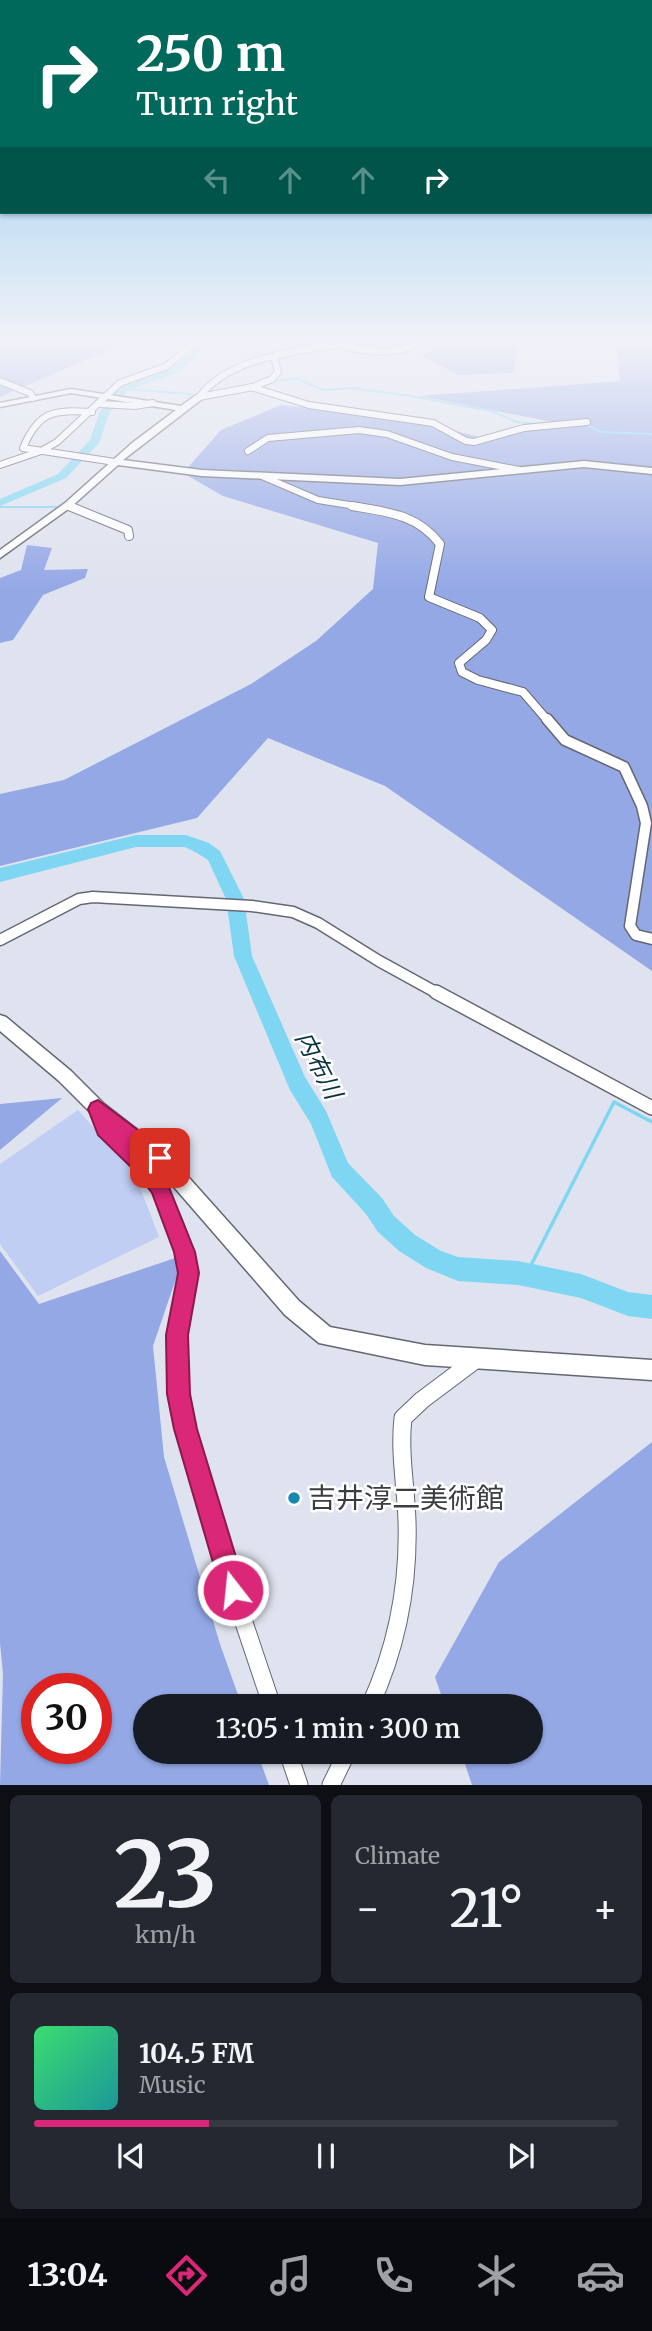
<!DOCTYPE html>
<html lang="en">
<head>
<meta charset="utf-8">
<style>
  body { margin:0; font-family:Merriweather,"Noto Sans JP",serif; background:#242831; color:#f1f3f6; height:100vh; display:flex; flex-direction:column; font-size:26px; white-space:nowrap }
  * { box-sizing:border-box; margin:0 }
  p { font-size:23px; color:#9ea1a6 }
  .icon { flex:none; width:38px; height:38px; fill:none; stroke:currentColor; stroke-width:2; stroke-linecap:round; stroke-linejoin:round }
  .map { position:relative; height:1785px; overflow:hidden }
  .details { display:flex; flex-direction:column; gap:10px; padding:10px; background:#0d0f14; flex:1 }
  .details>* { flex:none }
  .banner { position:absolute; left:0px; top:0px; width:653px; height:214px; box-shadow:0 2px 5px #0004; background:#00695c; color:#fff; overflow:hidden }
  .speed { position:absolute; left:21px; top:1673px; display:flex; gap:14px; font-size:35px; font-weight:700; text-align:center }
  .speed>* { display:grid; place-content:center; width:91px; height:91px; border-radius:50%; background:#171b24; box-shadow:0 2px 5px #0004; line-height:1 }
  .speed .limit { border:10px solid #d22; background:#fff; color:#111 }
  .pin { position:absolute; display:grid; place-items:center; width:60px; height:60px; color:#fff; margin:-30px; border-radius:14px; box-shadow:0 4px 10px #0006 }
  .me { position:absolute; width:77px; margin:-38px; rotate:344deg; stroke-linejoin:round; filter:drop-shadow(0 0 5px #0008) }
  .turn { display:flex; align-items:center; gap:24px; height:147px; padding:0 21px; font-size:32px }
  .turn .icon { width:91px; height:91px; stroke-width:2.5 }
  .turn b { display:block; font-size:49px; line-height:60px }
  .lanes { display:flex; align-items:center; height:66px; padding:0 21px; background:#0003; justify-content:center; gap:35px; direction:ltr }
  .lanes .off { opacity:.35 }
  .big { font-size:52px; font-weight:600; line-height:1.1 }
  .details .tile { flex:1; display:flex; flex-direction:column; justify-content:center; gap:10px; min-width:0; padding:0 24px; border-radius:10px; background:#242831 }
  .details .dial { align-items:center; gap:0 }
  .dial b { font-size:91px; line-height:1 }
  .song { display:flex; align-items:center; gap:21px }
  .cover { width:84px; height:84px; border-radius:10px; background:linear-gradient(135deg,hsl(140 70% 55%),hsl(180 70% 35%)) }
  .played { height:7px; border-radius:4px; background:linear-gradient(90deg,#db2777 30%,#363941 30%) }
  .keys { display:flex; justify-content:space-around; direction:ltr }
  .heat { display:flex; justify-content:space-between; align-items:center; font-size:38px; direction:ltr }
  .details .tiles { flex:1; display:grid; gap:10px; grid-template-columns:1fr 1fr }
  .tile:last-child { grid-column:span 2 }
  .trip { position:absolute; left:133px; top:1694px; width:410px; height:70px; border-radius:35px; background:#171b24; box-shadow:0 2px 5px #0004; font-weight:600; line-height:70px; text-align:center }
  .menu { display:flex; height:112px; justify-content:space-around; align-items:center; background:#090b0e; color:#9ea1a6 }
  .menu .icon { width:49px; height:49px }
  .menu .active { color:#db2777 }
  .menu b { font-size:32px; color:#f1f3f6 }
  .map>svg:first-child { display:block }
  .green { fill:#c1cef4 }
  .forest { fill:#94a8e6; fill-rule:evenodd }
  .lines { fill:none; stroke-linecap:round; stroke-linejoin:round }
  .stream-far1 { stroke:#7fd6f2; stroke-width:2 }
  .stream { stroke:#7fd6f2; stroke-width:3.5 }
  .river { fill:#7fd6f2; fill-rule:evenodd }
  .street-far4-casing { stroke:#646771; stroke-width:8 }
  .street-far3-casing { stroke:#646771; stroke-width:10 }
  .street-far2-casing { stroke:#646771; stroke-width:13 }
  .street-far1-casing { stroke:#646771; stroke-width:16 }
  .street-casing { stroke:#646771; stroke-width:19 }
  .secondary-casing { stroke:#646771; stroke-width:3 }
  .street-far4 { stroke:#fff; stroke-width:6 }
  .street-far3 { stroke:#fff; stroke-width:8 }
  .street-far2 { stroke:#fff; stroke-width:10 }
  .street-far1 { stroke:#fff; stroke-width:13 }
  .street { stroke:#fff; stroke-width:17 }
  .secondary { fill:#fff; fill-rule:evenodd }
  .route { fill:#db2777; stroke:#8e194d; stroke-width:2 }
  .poi-dot { fill:#1589ae; stroke:#fff; stroke-width:2.5 }
  .labels { text-anchor:middle; dominant-baseline:central; stroke-width:5; stroke-linejoin:round; paint-order:stroke }
  .water-label { font-size:24px; font-style:italic; fill:#07323e; stroke:#fff }
  .near-poi-label { font-size:28px; fill:#3b3d41; stroke:#fff; text-anchor:start }
</style>
</head>
<body>
<div class="map">
<svg width="652" height="1785" viewBox="0 0 652 1785">
  <rect width="100%" height="100%" fill="#dfe3ef"/>
  <!-- green -->
  <path class="green" d="M78,1110L135,1174L159,1237L38,1296L0,1244V1164Z"/>
  <!-- forest -->
  <g class="forest">
    <path d="M0,339H134L0,397Z"/>
    <path d="M459,339H528L520,341L513,373L458,375L421,355Z"/>
    <path d="M574,339H652V971L385,786L268,738L197,818L0,866V794L64,780L251,684L316,641L373,589L378,543L223,496L183,473L221,430L281,405L401,418L480,437L557,423L420,396L620,381L616,349Z"/>
    <path d="M27,545L52,548L44,570L88,569L85,578L43,595L13,640L0,643V578L21,570Z"/>
    <path d="M62,1098L0,1150V1104Z"/>
    <path d="M0,1251L39,1304L184,1255L153,1346L164,1457L220,1644L242,1706H145V1752H257L269,1785H0L3,1674L0,1643ZM37,1689H96V1748H37Z"/>
    <path d="M652,1442V1785H472L461,1752H530V1706H445L435,1677L499,1562Z"/>
  </g>
  <g class="lines">
    <!-- stream-far1 -->
    <g class="stream-far1">
      <path d="M274,381L297,379L324,390L352,388L410,396L491,411L517,422L536,424"/>
      <path d="M124,389L192,394"/>
      <path d="M584,424L601,432L652,434"/>
      <path d="M166,426L181,416"/>
      <path d="M77,502L97,484"/>
      <path d="M0,507H57"/>
    </g>
    <!-- stream -->
    <path class="stream" d="M526,1275L614,1102L652,1122"/>
    <!-- river -->
    <g class="river">
      <path d="M213,339H226L207,348L179,372L127,391L110,412L99,443L66,478L0,506V499L58,474L90,440L100,411L121,387L173,368L201,344Z"/>
      <path d="M136,835H186L209,843L220,851L244,899L252,956L305,1077L326,1111L348,1163L382,1198L394,1216L415,1235L441,1251L458,1257L518,1261L581,1274L628,1292L652,1295V1319L628,1316L581,1298L518,1285L458,1281L426,1268L399,1251L378,1232L366,1214L332,1177L311,1124L290,1090L234,956L226,899L208,860L197,853L185,847H136L0,882V868Z"/>
    </g>
    <defs>
      <g id="street-far4">
        <path d="M346,347C377,353 398,356 426,339"/>
        <path d="M0,381L30,393L33,398"/>
        <path d="M251,387L309,405L433,423L466,441L474,442L524,428L587,422"/>
        <path d="M199,397C236,350 312,352 366,339"/>
        <path d="M199,397L253,387L272,379L278,372L274,357"/>
        <path d="M99,404L135,406L153,403"/>
        <path d="M92,412C54,410 39,410 23,448L115,462"/>
        <path d="M248,451L268,438L359,430L387,434L452,457L519,470"/>
        <path d="M0,465L41,451L57,442L120,383L167,366L192,345L205,339"/>
        <path d="M262,476L318,500L362,507"/>
        <path d="M68,505L74,507"/>
      </g>
      <g id="street-far3">
        <path d="M69,506L128,530L129,536"/>
        <path d="M352,506C387,512 417,514 440,544L429,597L480,618L492,630L486,640L459,663L462,672L478,680L523,692L548,721"/>
      </g>
      <g id="street-far2">
        <path d="M547,719L565,740L624,767L642,806L646,823L630,926L636,935L652,939"/>
        <path d="M0,940L79,899L93,897L252,906L293,912L318,923L379,961L439,994"/>
      </g>
      <g id="street-far1">
        <path d="M436,992L652,1108"/>
        <path d="M99,1111C108,1139 129,1146 146,1168C163,1192 188,1242 188,1272C188,1295 178,1318 178,1342"/>
      </g>
      <g id="street">
        <path d="M178,1340V1394L185,1429L233,1590L272,1706"/>
        <path d="M370,1706C397,1647 409,1586 407,1521C406,1487 399,1453 403,1418L422,1400L474,1361"/>
        <path d="M288,1752L299,1785"/>
        <path d="M331,1785L347,1752"/>
      </g>
      <g id="secondary">
        <path d="M71,389L181,406L196,395H202V399L123,460L202,470L400,479L584,461L652,468V474L584,467L400,485L202,476L118,465L71,507L0,558V550L65,503L132,443L176,410L71,393L0,407V403Z"/>
        <path d="M0,1015L6,1017L71,1071L104,1104L166,1152L299,1301L330,1327L425,1345L652,1360V1380L425,1365L319,1343L285,1315L154,1164L92,1114L59,1081L0,1031Z"/>
      </g>
    </defs>
    <!-- street-far4 casing -->
    <use href="#street-far4" class="street-far4-casing"/>
    <!-- street-far3 casing -->
    <use href="#street-far3" class="street-far3-casing"/>
    <!-- street-far2 casing -->
    <use href="#street-far2" class="street-far2-casing"/>
    <!-- street-far1 casing -->
    <use href="#street-far1" class="street-far1-casing"/>
    <!-- street casing -->
    <use href="#street" class="street-casing"/>
    <!-- secondary casing -->
    <use href="#secondary" class="secondary-casing"/>
    <!-- street-far4 -->
    <use href="#street-far4" class="street-far4"/>
    <!-- street-far3 -->
    <use href="#street-far3" class="street-far3"/>
    <!-- street-far2 -->
    <use href="#street-far2" class="street-far2"/>
    <!-- street-far1 -->
    <use href="#street-far1" class="street-far1"/>
    <!-- street -->
    <use href="#street" class="street"/>
    <!-- secondary -->
    <use href="#secondary" class="secondary"/>
  </g>
  <!-- sky -->
  <linearGradient id="sky" x2="0" y2="1"><stop stop-color="#7ec2ec"/><stop offset="0.58" stop-color="#f1f2f8"/><stop offset="1" stop-color="#f1f2f8" stop-opacity="0"/></linearGradient>
  <rect width="652" height="589" fill="url(#sky)"/>
  <!-- route -->
  <path class="route" d="M98,1100L167,1152L170,1158L167,1165L156,1167L166,1180L195,1252L199,1273L188,1335L190,1394L197,1429L246,1590L242,1599L233,1603L224,1599L221,1590L174,1429L167,1394L166,1335L178,1273L174,1252L152,1193L136,1172L98,1135L88,1109L91,1103Z"/>
  <!-- markers -->
  <circle class="poi-dot" cx="294" cy="1498" r="7"/>
  <g class="labels">
    <!-- water labels -->
    <g class="water-label">
      <text transform="translate(319 1065) rotate(63)">内布川</text>
    </g>
    <!-- near-poi labels -->
    <g class="near-poi-label">
      <text x="308" y="1498">吉井淳二美術館</text>
    </g>
  </g>
</svg>
<div class="speed"><div class="limit">30</div></div>
<div class="pin" style="left:160px;top:1158px;background:#d93025"><svg class="icon" aria-label="arrive" viewBox="0 0 24 24"><path d="M6 21V4h12l-3 4 3 4H6"/></svg></div>
<svg class="me" style="left:233px;top:1590px" viewBox="-20 -20 40 40"><circle r="17" fill="#db2777" stroke="#fff" stroke-width="3"/><path d="M0-11L8 9 0 5-8 9z" fill="#fff"/></svg>
<div class="trip">13:05 · 1 min · 300 m</div>
<div class="banner">
<div class="turn"><svg class="icon" aria-label="right" viewBox="0 0 24 24"><path d="M7 20v-9h11M14 6l5 5-5 5"/></svg><div><b>250 m</b>Turn right</div></div>
<div class="lanes"><svg class="icon off" aria-label="left" viewBox="0 0 24 24"><path d="M17 20v-9H6M10 6l-5 5 5 5"/></svg><svg class="icon off" aria-label="ahead" viewBox="0 0 24 24"><path d="M12 20V5M6 11l6-6 6 6"/></svg><svg class="icon off" aria-label="ahead" viewBox="0 0 24 24"><path d="M12 20V5M6 11l6-6 6 6"/></svg><svg class="icon" aria-label="right" viewBox="0 0 24 24"><path d="M7 20v-9h11M14 6l5 5-5 5"/></svg></div>
</div>
</div>
<section class="details">
<div class="tiles">
<div class="tile dial"><b>23</b><p>km/h</p></div>
<div class="tile"><p>Climate</p>
<div class="heat"><a>−</a><b class="big">21°</b><a>+</a></div>
</div>
<div class="tile">
<div class="song"><i class="cover"></i><div><b>104.5 FM</b><p>Music</p></div></div>
<div class="played"></div>
<div class="keys"><svg class="icon" aria-label="previous" viewBox="0 0 24 24"><path d="M18 5L8 12l10 7zM5 5v14"/></svg><svg class="icon" aria-label="pause" viewBox="0 0 24 24"><path d="M8 5v14M16 5v14"/></svg><svg class="icon" aria-label="next" viewBox="0 0 24 24"><path d="M6 5l10 7-10 7zM19 5v14"/></svg></div>
</div>
</div>
</section>
<nav class="menu">
<b>13:04</b>
<svg class="icon active" aria-label="directions" viewBox="0 0 24 24"><path d="M12 3l9 9-9 9-9-9zM9 14v-3h6M13 9l2 2-2 2"/></svg>
<svg class="icon" aria-label="music" viewBox="0 0 24 24"><path d="M9 18V5l10-2v13"/><circle cx="6" cy="18" r="3"/><circle cx="16" cy="16" r="3"/></svg>
<svg class="icon" aria-label="phone" viewBox="0 0 24 24"><path d="M5 4h4l2 5-3 2q2 4 5 5l2-3 5 2v4C11 20 4 13 5 4z"/></svg>
<svg class="icon" aria-label="climate" viewBox="0 0 24 24"><path d="M12 3v18M4 7l16 10M4 17L20 7"/></svg>
<svg class="icon" aria-label="car" viewBox="0 0 24 24"><path d="M5 17H2v-5l4-1 3-4h7l3 4 3 1v5h-3M9 17h6M6 11h13"/><circle cx="7" cy="17" r="2"/><circle cx="17" cy="17" r="2"/></svg>
</nav>
</body>
</html>
